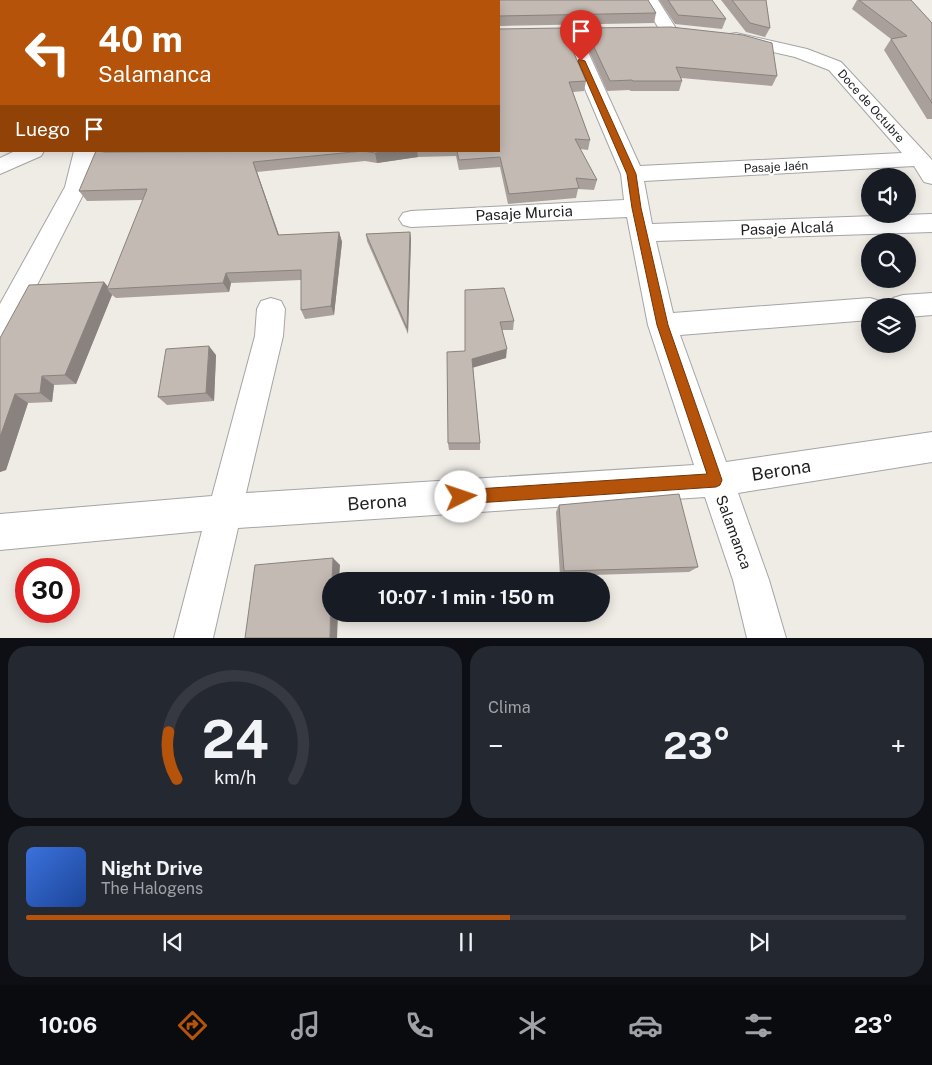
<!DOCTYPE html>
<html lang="es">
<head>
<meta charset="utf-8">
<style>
  body { margin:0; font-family:"Public Sans",sans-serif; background:#242831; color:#f1f3f6; height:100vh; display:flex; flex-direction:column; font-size:19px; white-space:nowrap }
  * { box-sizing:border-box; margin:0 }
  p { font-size:16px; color:#9ea1a6 }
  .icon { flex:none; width:28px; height:28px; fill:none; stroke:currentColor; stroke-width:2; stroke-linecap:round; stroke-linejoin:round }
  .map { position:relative; height:638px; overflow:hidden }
  .sheet { display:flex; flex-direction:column; gap:8px; padding:8px; background:#0d0f14; flex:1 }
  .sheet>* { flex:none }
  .banner { position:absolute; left:0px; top:0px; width:500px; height:152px; box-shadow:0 2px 12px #0003; background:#b45309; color:#fff; overflow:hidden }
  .fabs { position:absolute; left:861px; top:168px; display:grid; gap:10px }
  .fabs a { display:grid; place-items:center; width:55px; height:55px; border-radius:50%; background:#171b24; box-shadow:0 2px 12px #0003; font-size:25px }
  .speed { position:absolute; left:15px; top:558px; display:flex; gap:10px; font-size:25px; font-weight:700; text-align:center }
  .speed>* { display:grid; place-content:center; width:65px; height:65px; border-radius:50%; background:#171b24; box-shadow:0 2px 12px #0003; line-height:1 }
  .speed .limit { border:8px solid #d22; background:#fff; color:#111 }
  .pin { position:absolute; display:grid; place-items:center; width:42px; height:42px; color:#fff; margin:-51px -21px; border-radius:50% 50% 50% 0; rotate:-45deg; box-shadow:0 0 5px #0007 }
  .pin .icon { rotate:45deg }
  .me { position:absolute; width:55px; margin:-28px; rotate:86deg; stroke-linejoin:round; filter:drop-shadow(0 0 4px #0008) }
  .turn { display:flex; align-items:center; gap:18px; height:105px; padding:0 15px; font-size:22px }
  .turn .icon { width:65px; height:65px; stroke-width:2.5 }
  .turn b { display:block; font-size:35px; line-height:42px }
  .then { display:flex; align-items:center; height:48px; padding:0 15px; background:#0003; gap:10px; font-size:19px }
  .big { font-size:38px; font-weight:700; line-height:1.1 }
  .sheet .widget { flex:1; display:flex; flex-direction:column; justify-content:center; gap:8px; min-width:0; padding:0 18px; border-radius:20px; background:#242831 }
  .sheet .dial { align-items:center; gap:0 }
  .dial svg { height:130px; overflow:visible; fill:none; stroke:#363941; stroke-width:7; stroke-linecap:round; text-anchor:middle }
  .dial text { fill:#f1f3f6; stroke:none }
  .song { display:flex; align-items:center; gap:15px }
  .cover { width:60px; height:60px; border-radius:8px; background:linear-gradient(135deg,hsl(220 70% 55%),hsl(220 70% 35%)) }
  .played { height:5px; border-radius:2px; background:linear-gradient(90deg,#b45309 55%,#363941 55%) }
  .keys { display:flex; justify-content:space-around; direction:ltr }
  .heat { display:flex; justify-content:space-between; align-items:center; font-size:28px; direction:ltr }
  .sheet .tiles { flex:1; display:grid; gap:8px; grid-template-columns:1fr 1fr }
  .widget:last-child { grid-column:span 2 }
  .trip { position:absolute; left:322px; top:572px; width:288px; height:50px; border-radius:25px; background:#171b24; box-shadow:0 2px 12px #0003; font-weight:700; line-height:50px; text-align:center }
  .tabs { display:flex; height:80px; justify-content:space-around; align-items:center; background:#090b0e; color:#9ea1a6 }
  .tabs .icon { width:35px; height:35px }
  .tabs .selected { color:#b45309 }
  .tabs b { font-size:22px; color:#f1f3f6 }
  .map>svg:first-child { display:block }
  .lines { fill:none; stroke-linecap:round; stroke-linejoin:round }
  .street-casing { stroke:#a5a5a5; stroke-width:2 }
  .primary-casing { stroke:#965a03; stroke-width:2 }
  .street { fill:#fff; fill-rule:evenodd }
  .primary { fill:#facb9f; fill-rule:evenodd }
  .wall { fill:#a9a09b }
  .shaded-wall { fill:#89827e }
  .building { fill:#c4bab4; stroke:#89827e }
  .route { fill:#b45309; stroke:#753606 }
  .labels { text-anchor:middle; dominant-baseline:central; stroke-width:4.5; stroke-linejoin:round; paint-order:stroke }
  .far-street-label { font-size:12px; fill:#1e1e1e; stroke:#fff }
  .street-label { font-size:15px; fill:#1e1e1e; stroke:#fff }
  .near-street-label { font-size:18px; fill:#1e1e1e; stroke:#fff }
</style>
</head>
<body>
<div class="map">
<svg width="932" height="638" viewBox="0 0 932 638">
  <rect width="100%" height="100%" fill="#efebe5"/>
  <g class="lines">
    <defs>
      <g id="street">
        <path d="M642,0H658L677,30L674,34H662Z"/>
        <path d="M569,25L575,26L578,30L640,166L902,153L829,70L795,57L730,42L727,38L730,34L736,33L807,49L841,62L932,160V184L924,182L914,166L644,181L652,224L932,214V232L656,241L673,313L870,298L880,301L882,306H870V320L680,335L726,462L932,432V462L738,493L769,580L786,638H747L733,580L705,497L238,528L213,638H174L202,531L0,550V514L212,496L255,336L257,309L261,301L271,298L281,301L285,309L283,336L246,493L694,465L648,325L627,217L411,227L403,225L399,219L403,213L411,211L624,200L621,174L560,30L563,26Z"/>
        <path d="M15,151H44L41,156L0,174V158Z"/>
        <path d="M74,151H96L87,187L10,338L0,342V304L65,187Z"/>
        <path d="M932,293V315L908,317V306H889L893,298L903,295Z"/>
      </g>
      <rect id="primary" x="25" y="0" width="16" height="1"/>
    </defs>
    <!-- street casing -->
    <use href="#street" class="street-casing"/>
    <!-- primary casing -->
    <use href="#primary" class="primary-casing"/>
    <!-- street -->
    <use href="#street" class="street"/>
    <!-- primary -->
    <use href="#primary" class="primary"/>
  </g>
  <!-- wall -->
  <g class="wall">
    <path d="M337,0H648L656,13L654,23L499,26V1H338Z"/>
    <path d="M659,0H712L726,19L722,29L675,24Z"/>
    <path d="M721,0H766L770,28L765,37L746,32Z"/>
    <path d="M857,0H911L932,23V119H927L884,50L891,39L852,9Z"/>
    <path d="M499,28L586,81L584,91L573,92L590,140L588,150L580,149L597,180L594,190L578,189L576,198L508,204L500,167L459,170L456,156L418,157L377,163L365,161L257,172L279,235L339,232L342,242L334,315L305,319L301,310V280L231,283L229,292L116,298L112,295L76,384L54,385L52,402L28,403L6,470L0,472V338L104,282L108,287L143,200L87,201L79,191L105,151H499Z"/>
    <path d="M585,28L777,76L772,86L681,78L682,81L679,91H631L629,90L607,91L583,38Z"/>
    <path d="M410,232L411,239L408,334L367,241L366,234Z"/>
    <path d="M465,290L514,321L513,330H502L506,358L473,367L480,443V450H449L448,443L465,351Z"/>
    <path d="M216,355L214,401L167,405L158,397Z"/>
    <path d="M559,505L698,567L689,572L560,576L556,512Z"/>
  </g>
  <!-- shaded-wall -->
  <g class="shaded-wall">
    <path d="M387,151H417L418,157L377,163L375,153Z"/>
    <path d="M253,162L257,172L282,244L278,235Z"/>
    <path d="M339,232L342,242L334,315L331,306Z"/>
    <path d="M410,232L411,239L408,334L407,328Z"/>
    <path d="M226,273L231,283L229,292L223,283Z"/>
    <path d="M104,282L110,289H107L112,295L76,384L65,375Z"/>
    <path d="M209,346L216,355L214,401L206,393Z"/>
    <path d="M507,349L506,358L472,368V359Z"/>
    <path d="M42,376L54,385L52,402L40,393Z"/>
    <path d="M15,394L28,403L6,470L0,472V437Z"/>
    <path d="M333,558L340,565L339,581H332Z"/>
    <path d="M331,597V614H338L337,638H330Z"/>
  </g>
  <!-- building -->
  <g class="building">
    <rect x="72" y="0" width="91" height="1"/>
    <path d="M338,0H648L656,13L499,16V1H339Z"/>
    <path d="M668,0H712L726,19L678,15Z"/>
    <path d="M732,0H766L770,28L750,23Z"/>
    <path d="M859,0H911L932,23V103L891,39L907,36Z"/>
    <path d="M671,27L743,35L772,43L777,76L676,67L682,81H633L632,80L610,81L585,28Z"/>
    <path d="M499,28L500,29L563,28L586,81L569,82L590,140L575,139L597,180L576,178L579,188L509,194L500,157L459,160L457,151H499Z"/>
    <path d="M96,151L105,152L387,151L375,153L363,151L253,162L278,235L339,232L331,306L301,310V270L226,273L223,283L107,289L147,189L79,191Z"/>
    <path d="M410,232L407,328L366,234Z"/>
    <path d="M104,282L65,375L42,376L40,393L15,394L0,437V338L29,285Z"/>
    <path d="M504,288L514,321L500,322L507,349L472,359L480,443H448L447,352L465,351V290Z"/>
    <path d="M209,346L206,393L158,397L166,349Z"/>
    <path d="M679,494L698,567L564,571L559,505Z"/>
    <path d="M333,558L332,581H331L330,638H245L255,565Z"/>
  </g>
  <!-- route -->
  <path class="route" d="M579,59L585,61L636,174L641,208L668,325L722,480L720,485L716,487L461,504L456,502L454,497L456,492L461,490L707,474L657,325L632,208L627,174L578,61Z"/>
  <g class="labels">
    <!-- far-street labels -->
    <g class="far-street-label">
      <text transform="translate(871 106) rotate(48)">Doce de Octubre</text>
      <text transform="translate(776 167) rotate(-3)">Pasaje Jaén</text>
    </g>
    <!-- street labels -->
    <g class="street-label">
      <text transform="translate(524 213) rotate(-3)">Pasaje Murcia</text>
      <text transform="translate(787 228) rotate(-2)">Pasaje Alcalá</text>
      <text transform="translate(734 532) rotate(70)">Salamanca</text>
    </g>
    <!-- near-street labels -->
    <g class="near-street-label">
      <text transform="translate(781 470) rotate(-9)">Berona</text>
      <text transform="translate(377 502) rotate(-4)">Berona</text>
    </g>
  </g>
</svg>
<div class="fabs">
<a><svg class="icon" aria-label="sound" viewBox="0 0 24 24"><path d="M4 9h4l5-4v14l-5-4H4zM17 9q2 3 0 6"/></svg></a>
<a><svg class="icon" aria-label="search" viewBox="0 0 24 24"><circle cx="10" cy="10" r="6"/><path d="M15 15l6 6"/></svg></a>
<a><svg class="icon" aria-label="layers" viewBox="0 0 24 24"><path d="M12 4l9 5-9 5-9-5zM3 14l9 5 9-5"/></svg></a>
</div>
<div class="speed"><div class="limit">30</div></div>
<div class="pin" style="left:581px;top:61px;background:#d93025"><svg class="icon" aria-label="arrive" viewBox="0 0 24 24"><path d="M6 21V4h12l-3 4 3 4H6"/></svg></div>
<svg class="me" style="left:461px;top:497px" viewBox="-20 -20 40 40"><circle r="19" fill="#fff"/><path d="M0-13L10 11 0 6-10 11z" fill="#b45309"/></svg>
<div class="trip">10:07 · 1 min · 150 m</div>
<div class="banner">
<div class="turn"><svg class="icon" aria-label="left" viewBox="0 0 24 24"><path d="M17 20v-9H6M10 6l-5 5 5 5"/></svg><div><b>40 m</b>Salamanca</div></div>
<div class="then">Luego<svg class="icon" aria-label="arrive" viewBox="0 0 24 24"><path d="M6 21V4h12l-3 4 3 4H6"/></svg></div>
</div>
</div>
<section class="sheet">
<div class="tiles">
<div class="widget dial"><svg viewBox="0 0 100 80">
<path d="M14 69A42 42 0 1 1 86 69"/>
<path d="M14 69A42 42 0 0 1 9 40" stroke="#b45309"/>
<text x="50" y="56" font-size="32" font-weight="700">24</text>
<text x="50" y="72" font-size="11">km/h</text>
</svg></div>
<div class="widget"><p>Clima</p>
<div class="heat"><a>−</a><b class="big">23°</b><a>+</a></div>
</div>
<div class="widget">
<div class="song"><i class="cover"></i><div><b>Night Drive</b><p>The Halogens</p></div></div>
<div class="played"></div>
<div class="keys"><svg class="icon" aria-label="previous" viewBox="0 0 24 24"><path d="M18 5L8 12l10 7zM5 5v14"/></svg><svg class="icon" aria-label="pause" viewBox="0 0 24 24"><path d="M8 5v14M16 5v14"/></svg><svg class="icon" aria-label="next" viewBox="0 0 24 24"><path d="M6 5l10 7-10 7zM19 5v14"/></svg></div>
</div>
</div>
</section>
<nav class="tabs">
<b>10:06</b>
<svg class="icon selected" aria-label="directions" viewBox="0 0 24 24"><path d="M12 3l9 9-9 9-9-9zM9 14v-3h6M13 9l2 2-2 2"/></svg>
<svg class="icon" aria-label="music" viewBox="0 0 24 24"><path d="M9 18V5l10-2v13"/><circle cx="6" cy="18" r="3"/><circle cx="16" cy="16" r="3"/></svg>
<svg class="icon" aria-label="phone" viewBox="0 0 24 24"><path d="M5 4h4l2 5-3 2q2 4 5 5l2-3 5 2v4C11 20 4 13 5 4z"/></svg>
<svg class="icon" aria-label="climate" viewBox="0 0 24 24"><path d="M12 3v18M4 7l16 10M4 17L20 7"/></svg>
<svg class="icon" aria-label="car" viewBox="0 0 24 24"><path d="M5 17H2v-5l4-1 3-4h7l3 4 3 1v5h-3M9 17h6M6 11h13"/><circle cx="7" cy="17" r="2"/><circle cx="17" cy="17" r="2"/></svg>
<svg class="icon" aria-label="filters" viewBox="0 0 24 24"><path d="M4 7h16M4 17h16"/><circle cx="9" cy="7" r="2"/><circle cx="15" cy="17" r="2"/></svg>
<b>23°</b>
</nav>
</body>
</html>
